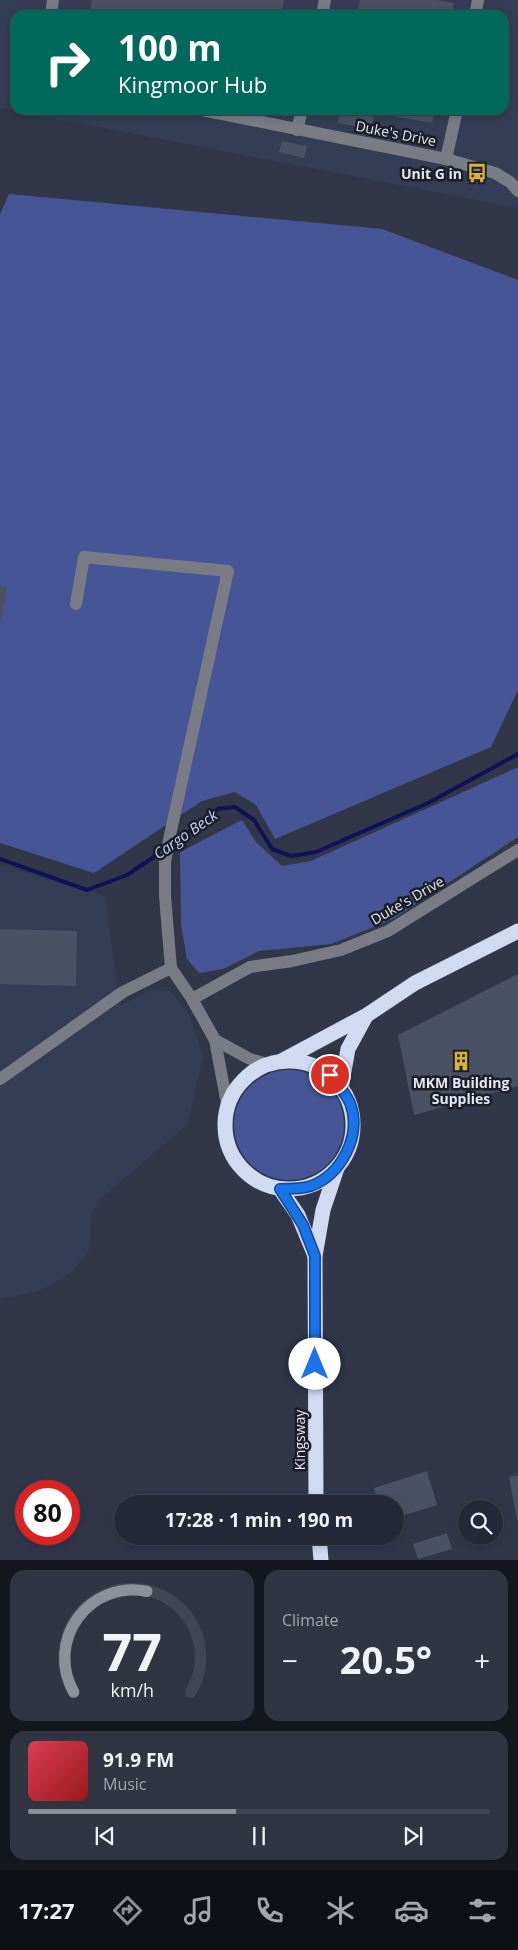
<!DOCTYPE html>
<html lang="en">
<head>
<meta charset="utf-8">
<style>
  body { margin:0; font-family:"Open Sans",sans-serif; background:#313542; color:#f1f3f6; height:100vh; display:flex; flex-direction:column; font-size:19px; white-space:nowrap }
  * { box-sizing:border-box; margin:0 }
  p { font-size:16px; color:#a3a6ad }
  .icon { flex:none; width:28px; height:28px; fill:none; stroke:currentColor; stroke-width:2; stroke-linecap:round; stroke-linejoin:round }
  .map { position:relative; height:1560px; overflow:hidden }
  .panel { display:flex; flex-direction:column; gap:10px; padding:10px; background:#14171e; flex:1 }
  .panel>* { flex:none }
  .top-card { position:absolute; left:10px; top:10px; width:499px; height:105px; border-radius:15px; box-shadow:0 2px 8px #0003,0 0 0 1px #424552; background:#00695c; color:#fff; overflow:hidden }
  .fabs { position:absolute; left:458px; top:1500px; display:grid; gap:10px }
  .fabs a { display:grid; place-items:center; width:45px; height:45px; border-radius:50%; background:#252937; box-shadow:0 2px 8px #0003,0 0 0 1px #424552; font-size:25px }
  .speed { position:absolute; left:15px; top:1480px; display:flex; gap:10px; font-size:25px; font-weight:700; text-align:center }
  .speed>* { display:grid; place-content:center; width:65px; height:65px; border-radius:50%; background:#252937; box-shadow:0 2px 8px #0003,0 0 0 1px #424552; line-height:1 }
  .speed .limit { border:8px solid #d22; background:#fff; color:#111 }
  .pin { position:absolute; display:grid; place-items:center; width:42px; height:42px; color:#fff; margin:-21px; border:2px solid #fff; border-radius:50%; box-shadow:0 1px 5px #0007 }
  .me { position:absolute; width:55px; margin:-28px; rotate:0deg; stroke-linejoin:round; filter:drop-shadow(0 0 4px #0008) }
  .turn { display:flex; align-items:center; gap:18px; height:105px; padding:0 25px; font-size:22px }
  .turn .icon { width:65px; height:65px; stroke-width:2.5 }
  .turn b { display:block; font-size:35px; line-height:42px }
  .big { font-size:38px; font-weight:700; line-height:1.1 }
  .panel .card { flex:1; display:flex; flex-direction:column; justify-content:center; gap:8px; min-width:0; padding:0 18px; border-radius:15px; background:#313542 }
  .panel .dial { align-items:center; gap:0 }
  .dial svg { height:130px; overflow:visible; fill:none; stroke:#424552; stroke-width:7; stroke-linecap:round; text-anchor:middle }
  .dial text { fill:#f1f3f6; stroke:none }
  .song { display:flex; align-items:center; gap:15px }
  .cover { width:60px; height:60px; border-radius:8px; background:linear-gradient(135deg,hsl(350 70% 55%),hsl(0 70% 35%)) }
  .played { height:5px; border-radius:2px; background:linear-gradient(90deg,#8c9099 45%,#424552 45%) }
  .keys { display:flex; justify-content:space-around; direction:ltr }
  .heat { display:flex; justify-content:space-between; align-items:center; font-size:28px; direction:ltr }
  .panel .tiles { flex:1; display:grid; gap:10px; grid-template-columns:1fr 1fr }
  .card:last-child { grid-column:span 2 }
  .trip { position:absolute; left:114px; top:1495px; width:290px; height:50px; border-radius:25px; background:#252937; box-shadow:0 2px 8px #0003,0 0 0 1px #424552; font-weight:700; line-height:50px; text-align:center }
  .tab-bar { display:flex; height:80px; justify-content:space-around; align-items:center; background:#0f1016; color:#a3a6ad }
  .tab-bar .icon { width:35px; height:35px }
  .tab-bar .on { color:#8c9099 }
  .tab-bar b { font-size:22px; color:#f1f3f6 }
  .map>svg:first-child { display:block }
  .built { fill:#353c55; fill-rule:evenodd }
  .green { fill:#465595 }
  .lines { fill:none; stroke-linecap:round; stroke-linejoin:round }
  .stream { stroke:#101158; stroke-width:4 }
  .building { fill:#4b5164 }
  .minor { stroke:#797c85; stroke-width:12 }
  .highway { stroke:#d2daf1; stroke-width:15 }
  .route-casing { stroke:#114b97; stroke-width:12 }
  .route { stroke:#1a73e8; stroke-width:9 }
  .labels { text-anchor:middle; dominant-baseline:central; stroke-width:5; stroke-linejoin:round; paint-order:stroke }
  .street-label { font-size:14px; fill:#e3e7f3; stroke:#1c1e27 }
  .poi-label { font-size:14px; font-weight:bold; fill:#e3e7f3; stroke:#1c1e27; text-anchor:end }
  .water-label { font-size:15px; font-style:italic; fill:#c3d0fa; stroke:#1c1e27 }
</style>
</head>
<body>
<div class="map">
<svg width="518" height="1560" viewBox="0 0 518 1560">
  <rect width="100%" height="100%" fill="#313749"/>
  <!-- built -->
  <g class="built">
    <path d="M0,0H518V208L0,108ZM15,15H504V110H15Z"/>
    <path d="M0,865L105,896L120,1006L151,990L170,991L188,1012L203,1056L188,1124L100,1199L91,1215L89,1250L70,1274L39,1291L0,1299Z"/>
  </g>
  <!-- green -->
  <g class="green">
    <path d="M9,194L382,229L518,280V690L491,747L275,839L256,805L235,792L202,801L94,873L0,843V214Z"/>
    <path d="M518,767V837L393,919L331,944L259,951L223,969L199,973L187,959L181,925L180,852L242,820L256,842L282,866L311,861Z"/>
    <circle cx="289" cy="1125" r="55"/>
  </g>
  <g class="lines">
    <!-- stream -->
    <g class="stream">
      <path d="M172,845L218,809L235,807L254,820L272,849L291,856L316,852L428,803L518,754"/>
      <path d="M0,859L87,890L127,875L164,850"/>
    </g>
  </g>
  <!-- building -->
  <g class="building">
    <path d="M92,0H284L281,15H89Z"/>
    <path d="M360,0H437L454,3L452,15H357Z"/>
    <path d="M340,110H435L432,123L374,113L372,129L338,123Z"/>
    <path d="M282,141L307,146L304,158L279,152Z"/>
    <path d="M0,586L7,587L1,622H0Z"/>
    <path d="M0,929L77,931L76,986L0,984Z"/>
    <path d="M518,974V1086L414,1115L398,1035Z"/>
    <path d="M427,1471L437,1505L395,1518V1504H379L374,1488Z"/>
    <path d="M518,1475V1520H517L509,1477Z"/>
    <path d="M447,1533L452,1549L418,1559L413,1544Z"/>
  </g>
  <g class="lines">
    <!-- minor -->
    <g class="minor">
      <path d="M51,15L53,0"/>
      <path d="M322,15L325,0"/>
      <path d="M475,15L478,0"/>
      <path d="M202,110L446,159L495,173L510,182L518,191"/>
      <path d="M297,130L302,110"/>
      <path d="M446,159L457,110"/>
      <path d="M76,604L84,557L228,571L170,835L165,862V896L171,968L192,999L215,1040L227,1104"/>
      <path d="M192,999L250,967L292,961L341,950L388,931L518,850"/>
      <path d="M215,1040L250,1059L267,1064"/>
      <path d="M0,1079L123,992L171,968"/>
    </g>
    <!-- highway -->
    <g class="highway">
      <path d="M283,1060L367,1015L415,983L518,931"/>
      <circle cx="289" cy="1125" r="64"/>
      <path d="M341,1088L348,1049L366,1016"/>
      <path d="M280,1189L298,1215L315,1256"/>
      <path d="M316,1504L315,1256L323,1210L337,1168"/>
      <path d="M319,1536L321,1560"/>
    </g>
  </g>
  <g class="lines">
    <defs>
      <path id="route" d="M315,1364V1256L303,1225L280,1189C291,1189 301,1189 311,1186C342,1174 362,1135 350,1103C345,1092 337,1084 330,1075"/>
    </defs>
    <!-- route casing -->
    <use href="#route" class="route-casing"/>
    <!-- route -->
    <use href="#route" class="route"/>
  </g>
  <!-- icons -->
  <defs>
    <symbol id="bus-bare" viewBox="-9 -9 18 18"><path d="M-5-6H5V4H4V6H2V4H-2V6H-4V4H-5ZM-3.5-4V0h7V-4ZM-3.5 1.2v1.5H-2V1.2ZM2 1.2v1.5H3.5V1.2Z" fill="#d9b334" stroke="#1c1e27" stroke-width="2.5" paint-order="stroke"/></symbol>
    <symbol id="building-bare" viewBox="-9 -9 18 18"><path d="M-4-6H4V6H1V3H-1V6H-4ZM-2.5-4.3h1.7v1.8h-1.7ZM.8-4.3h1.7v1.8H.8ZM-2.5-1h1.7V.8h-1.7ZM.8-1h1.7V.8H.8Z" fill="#d9b334" stroke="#1c1e27" stroke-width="2.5" paint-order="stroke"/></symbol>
  </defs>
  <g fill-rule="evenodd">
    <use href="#bus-bare" x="463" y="159" width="28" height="28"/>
    <use href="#building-bare" x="447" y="1047" width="28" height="28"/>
  </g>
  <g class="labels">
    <!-- street labels -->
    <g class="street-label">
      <text transform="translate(396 133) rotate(11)">Duke's Drive</text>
      <text transform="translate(407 900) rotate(-30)">Duke's Drive</text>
      <text transform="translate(299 1440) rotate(-90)">Kingsway</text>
    </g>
    <!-- poi labels -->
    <g class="poi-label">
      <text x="462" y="173">Unit G in</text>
      <text x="461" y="1082" text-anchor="middle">MKM Building<tspan x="461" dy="16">Supplies</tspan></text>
    </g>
    <!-- water labels -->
    <g class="water-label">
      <text transform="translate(185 834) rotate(-35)">Cargo Beck</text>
    </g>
  </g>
</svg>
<div class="fabs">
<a><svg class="icon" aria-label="search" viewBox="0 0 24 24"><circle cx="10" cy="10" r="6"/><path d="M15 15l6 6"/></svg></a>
</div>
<div class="speed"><div class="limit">80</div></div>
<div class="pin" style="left:330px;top:1075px;background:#d93025"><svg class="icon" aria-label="arrive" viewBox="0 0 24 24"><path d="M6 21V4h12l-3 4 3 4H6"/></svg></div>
<svg class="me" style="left:315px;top:1364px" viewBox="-20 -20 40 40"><circle r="19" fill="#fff"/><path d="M0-13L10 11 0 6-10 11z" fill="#1a73e8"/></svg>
<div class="trip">17:28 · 1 min · 190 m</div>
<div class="top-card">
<div class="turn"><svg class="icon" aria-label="right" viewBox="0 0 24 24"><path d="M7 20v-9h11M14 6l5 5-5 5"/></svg><div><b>100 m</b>Kingmoor Hub</div></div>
</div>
</div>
<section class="panel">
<div class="tiles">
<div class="card dial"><svg viewBox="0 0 100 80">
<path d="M14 69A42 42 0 1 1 86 69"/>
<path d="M14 69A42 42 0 0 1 59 7" stroke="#8c9099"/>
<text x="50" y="56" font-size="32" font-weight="700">77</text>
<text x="50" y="72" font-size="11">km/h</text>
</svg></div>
<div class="card"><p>Climate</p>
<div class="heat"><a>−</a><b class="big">20.5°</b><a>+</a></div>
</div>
<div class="card">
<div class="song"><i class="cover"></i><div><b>91.9 FM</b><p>Music</p></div></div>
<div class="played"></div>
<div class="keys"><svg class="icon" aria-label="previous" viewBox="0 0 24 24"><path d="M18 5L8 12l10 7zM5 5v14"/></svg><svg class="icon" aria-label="pause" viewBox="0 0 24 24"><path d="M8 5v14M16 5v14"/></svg><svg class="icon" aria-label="next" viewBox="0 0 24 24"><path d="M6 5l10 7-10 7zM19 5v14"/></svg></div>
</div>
</div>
</section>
<nav class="tab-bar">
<b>17:27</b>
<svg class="icon on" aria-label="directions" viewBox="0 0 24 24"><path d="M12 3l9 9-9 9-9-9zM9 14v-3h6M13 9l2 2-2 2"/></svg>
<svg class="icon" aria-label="music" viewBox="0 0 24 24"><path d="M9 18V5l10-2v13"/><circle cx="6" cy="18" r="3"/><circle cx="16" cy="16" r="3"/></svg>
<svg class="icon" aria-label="phone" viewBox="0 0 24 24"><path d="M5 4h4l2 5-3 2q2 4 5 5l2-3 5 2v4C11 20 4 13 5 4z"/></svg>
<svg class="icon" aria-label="climate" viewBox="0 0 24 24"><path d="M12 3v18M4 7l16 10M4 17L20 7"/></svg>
<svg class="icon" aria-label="car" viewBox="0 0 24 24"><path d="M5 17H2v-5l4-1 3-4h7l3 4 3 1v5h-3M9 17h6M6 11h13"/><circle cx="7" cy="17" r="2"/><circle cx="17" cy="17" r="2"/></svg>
<svg class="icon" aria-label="filters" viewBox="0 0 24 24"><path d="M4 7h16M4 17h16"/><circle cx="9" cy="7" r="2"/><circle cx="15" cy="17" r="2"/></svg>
</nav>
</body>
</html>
